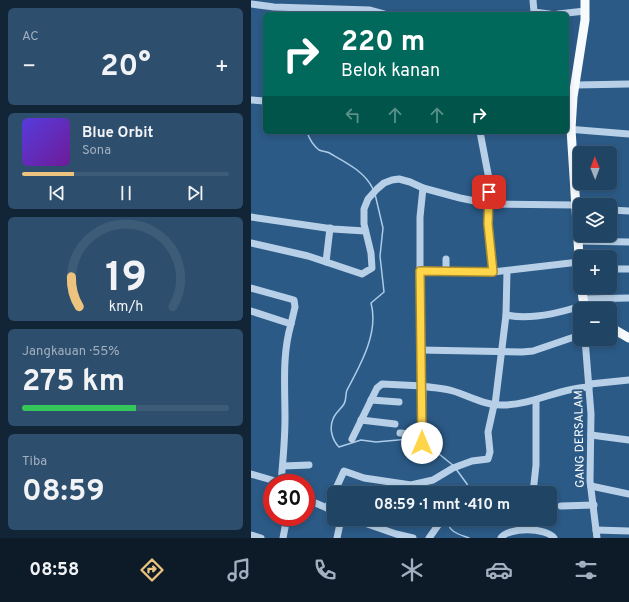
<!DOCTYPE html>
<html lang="id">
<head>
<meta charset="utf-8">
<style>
  body { margin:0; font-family:Overpass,sans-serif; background:#2d4e6d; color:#f1f3f6; height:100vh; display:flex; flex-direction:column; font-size:15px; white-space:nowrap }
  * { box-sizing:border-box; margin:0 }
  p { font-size:13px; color:#a2b0bf }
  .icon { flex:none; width:22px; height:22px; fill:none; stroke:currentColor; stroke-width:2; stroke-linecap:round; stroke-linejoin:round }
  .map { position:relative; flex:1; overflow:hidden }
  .panel { display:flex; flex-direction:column; gap:8px; padding:8px; background:#122537; width:251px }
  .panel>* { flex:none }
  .guide { position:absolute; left:12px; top:12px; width:306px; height:122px; border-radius:6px; box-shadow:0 2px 6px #0003,0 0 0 1px #3d5c78; background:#00695c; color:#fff; overflow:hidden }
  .needle { width:26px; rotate:359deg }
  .fabs { position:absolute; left:322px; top:146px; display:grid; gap:8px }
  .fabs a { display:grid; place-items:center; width:44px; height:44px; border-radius:6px; background:#204464; box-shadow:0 2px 6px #0003,0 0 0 1px #3d5c78; font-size:20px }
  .speed { position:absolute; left:12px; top:474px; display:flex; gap:8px; font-size:20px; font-weight:700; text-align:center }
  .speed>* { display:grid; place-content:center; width:52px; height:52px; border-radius:50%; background:#204464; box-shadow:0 2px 6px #0003,0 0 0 1px #3d5c78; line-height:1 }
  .speed .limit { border:6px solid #d22; background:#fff; color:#111 }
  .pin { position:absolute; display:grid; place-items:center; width:34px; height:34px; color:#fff; margin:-17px; border-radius:8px; box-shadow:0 2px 6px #0006 }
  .me { position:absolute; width:44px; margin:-22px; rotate:0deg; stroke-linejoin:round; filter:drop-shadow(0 0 3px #0008) }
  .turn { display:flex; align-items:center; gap:14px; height:84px; padding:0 12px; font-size:18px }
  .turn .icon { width:52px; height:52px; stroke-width:2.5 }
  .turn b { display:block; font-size:28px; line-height:34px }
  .lanes { display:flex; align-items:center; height:38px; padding:0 12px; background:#0003; justify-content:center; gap:20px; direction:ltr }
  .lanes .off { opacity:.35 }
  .big { font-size:30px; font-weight:700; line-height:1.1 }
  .panel .card { flex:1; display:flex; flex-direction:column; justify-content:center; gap:6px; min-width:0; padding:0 14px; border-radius:6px; background:#2d4e6d }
  .panel .dial { align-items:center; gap:0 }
  .dial svg { height:104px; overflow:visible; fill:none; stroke:#3d5c78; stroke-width:7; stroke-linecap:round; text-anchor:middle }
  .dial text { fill:#f1f3f6; stroke:none }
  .song { display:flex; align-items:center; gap:12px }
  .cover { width:48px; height:48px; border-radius:6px; background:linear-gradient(135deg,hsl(250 70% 55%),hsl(280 70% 35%)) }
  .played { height:4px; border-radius:2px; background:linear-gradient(90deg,#edc47f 25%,#3d5c78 25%) }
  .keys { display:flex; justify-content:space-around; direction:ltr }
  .heat { display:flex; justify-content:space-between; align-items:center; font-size:22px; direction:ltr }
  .charge { height:6px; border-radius:3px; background:linear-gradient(90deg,#34c759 55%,#3d5c78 0) }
  .trip { position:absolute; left:76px; top:486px; width:230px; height:40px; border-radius:6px; background:#204464; box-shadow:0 2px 6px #0003,0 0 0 1px #3d5c78; font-weight:700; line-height:40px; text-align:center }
  .menu { display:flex; height:64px; justify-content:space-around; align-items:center; background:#0d1b28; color:#a2b0bf }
  .menu .icon { width:28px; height:28px }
  .menu .selected { color:#edc47f }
  .menu b { font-size:18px; color:#f1f3f6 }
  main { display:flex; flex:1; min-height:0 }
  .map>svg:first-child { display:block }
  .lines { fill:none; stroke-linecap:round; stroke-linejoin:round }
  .stream { stroke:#accce7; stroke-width:1.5 }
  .minor { stroke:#b7d0e7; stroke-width:7 }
  .major { stroke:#f8fbfe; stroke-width:9 }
  .route-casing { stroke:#a68a30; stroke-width:10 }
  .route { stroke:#ffd54a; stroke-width:7 }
  .labels { text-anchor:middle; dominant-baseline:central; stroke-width:4; stroke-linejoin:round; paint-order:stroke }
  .street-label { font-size:12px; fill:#fff; stroke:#2b5a86 }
</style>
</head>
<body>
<main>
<section class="panel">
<div class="card"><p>AC</p>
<div class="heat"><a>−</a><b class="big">20°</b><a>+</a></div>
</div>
<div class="card">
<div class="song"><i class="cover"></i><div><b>Blue Orbit</b><p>Sona</p></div></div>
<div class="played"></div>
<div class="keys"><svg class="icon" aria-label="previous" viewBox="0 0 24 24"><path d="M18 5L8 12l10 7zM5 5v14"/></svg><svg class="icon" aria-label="pause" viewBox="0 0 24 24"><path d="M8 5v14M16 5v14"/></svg><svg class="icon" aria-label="next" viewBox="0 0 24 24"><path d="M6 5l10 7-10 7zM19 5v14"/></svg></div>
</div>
<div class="card dial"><svg viewBox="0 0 100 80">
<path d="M14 69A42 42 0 1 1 86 69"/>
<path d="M14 69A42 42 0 0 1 8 46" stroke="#edc47f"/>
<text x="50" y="56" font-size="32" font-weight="700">19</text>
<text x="50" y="72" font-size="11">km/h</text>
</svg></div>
<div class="card"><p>Jangkauan · 55%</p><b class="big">275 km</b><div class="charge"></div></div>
<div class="card"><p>Tiba</p><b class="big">08:59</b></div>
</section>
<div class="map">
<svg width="378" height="538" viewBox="0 0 378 538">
  <rect width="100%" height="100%" fill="#2b5a86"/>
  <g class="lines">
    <!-- stream -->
    <g class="stream">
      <path d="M56,132C58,138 63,146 68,150C72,152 77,151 80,154C96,163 114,172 122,189"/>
      <path d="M124,194L132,228L129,256L133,292L120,303C128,332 110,364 96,390C94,394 96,399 93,404C90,409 84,413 82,419C78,428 81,440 88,447L110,440L125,442L158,439L168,441"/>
      <path d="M173,442L203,466"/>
      <path d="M205,469L216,484L219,491L217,493"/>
      <path d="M196,519C197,532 207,534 218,538"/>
    </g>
    <!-- minor -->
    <g class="minor">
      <path d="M282,0L283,12L298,14"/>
      <path d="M0,4L23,7L118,10L133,14"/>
      <path d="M307,14L334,11"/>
      <path d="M325,85L378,84"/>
      <path d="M0,100L14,101"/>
      <path d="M316,129L378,134"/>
      <path d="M229,132L238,179L239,204L237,224L242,272L328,262"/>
      <path d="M172,188L169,217V356L172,386C181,388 192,388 202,391C218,396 235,406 252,405C282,405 308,388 338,387"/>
      <path d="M359,210L378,211"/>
      <path d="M0,217L82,229L114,231"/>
      <path d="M327,241L378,242"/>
      <path d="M0,243L57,256L111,274L121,268L120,253L113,224V209L117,199L126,189L133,183L141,180L148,179L159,182L172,188L209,198L239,204L325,205"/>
      <path d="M195,259V272"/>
      <path d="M75,262L79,228"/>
      <path d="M359,269H378"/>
      <path d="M169,271L242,272"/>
      <path d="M256,271L255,315C279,320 309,313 333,305"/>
      <path d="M0,288L43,300L44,307L40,324"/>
      <path d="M331,299L378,298"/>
      <path d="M0,311L40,324C31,355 34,386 34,418C34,439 32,461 30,482"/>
      <path d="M334,339L340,414L339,481L346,538"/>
      <path d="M169,350L271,352L282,351L329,335"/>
      <path d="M339,384L378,380"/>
      <path d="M120,400L148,402"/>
      <path d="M244,405L255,315"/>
      <path d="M110,420L144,424"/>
      <path d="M149,433L171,435"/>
      <path d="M340,435L378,440"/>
      <path d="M101,439L126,388L131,384L172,386L171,443"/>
      <path d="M32,466L58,465"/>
      <path d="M0,474L31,483"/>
      <path d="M340,486L378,494"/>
      <path d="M282,493L285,465V400"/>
      <path d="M55,499L83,511"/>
      <path d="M310,506L343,505"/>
      <path d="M76,508L93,471L113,478L160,485L182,480L202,468L221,461L237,459L239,452L237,432L243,405"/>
      <path d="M102,519L145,534L162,538"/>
      <path d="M280,519L281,529"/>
      <path d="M345,530L378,531"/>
      <path d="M0,535L10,538"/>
      <path d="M32,538L36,517"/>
      <path d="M86,538L90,519"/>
      <path d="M178,538L188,524L189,519"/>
      <path d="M250,538C257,527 295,527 303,538"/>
    </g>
    <!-- major -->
    <g class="major">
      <path d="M329,272L320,129L322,97L334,20V0"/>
      <path d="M330,287L334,309"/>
      <path d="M359,327L378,338"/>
    </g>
  </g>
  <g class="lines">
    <defs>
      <path id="route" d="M171,443L169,271L242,272L237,224L238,192"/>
    </defs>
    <!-- route casing -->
    <use href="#route" class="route-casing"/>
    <!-- route -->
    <use href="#route" class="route"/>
  </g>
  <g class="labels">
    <!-- street labels -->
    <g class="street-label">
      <text transform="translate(329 439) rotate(-91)">GANG DERSALAM</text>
    </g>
  </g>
</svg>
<div class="fabs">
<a><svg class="needle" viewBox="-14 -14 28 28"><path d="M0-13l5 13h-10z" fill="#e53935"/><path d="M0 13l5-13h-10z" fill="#a2b0bf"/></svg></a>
<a><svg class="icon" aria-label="layers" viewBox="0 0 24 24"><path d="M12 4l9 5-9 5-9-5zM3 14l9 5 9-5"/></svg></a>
<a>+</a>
<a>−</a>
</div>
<div class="speed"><div class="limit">30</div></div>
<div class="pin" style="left:238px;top:192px;background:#d93025"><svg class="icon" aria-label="arrive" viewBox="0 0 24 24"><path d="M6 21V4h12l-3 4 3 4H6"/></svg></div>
<svg class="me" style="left:171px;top:443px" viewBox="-20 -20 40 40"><circle r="19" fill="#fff"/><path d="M0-13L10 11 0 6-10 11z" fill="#ffd54a"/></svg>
<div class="trip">08:59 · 1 mnt · 410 m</div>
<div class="guide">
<div class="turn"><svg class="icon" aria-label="right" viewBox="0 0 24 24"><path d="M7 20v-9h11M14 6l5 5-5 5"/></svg><div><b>220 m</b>Belok kanan</div></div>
<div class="lanes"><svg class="icon off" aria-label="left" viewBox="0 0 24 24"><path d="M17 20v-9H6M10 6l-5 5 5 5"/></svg><svg class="icon off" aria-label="ahead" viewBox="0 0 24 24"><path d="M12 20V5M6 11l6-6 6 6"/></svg><svg class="icon off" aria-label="ahead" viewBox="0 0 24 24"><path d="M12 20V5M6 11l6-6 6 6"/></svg><svg class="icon" aria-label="right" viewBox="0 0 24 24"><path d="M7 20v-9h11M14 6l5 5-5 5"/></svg></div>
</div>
</div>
</main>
<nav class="menu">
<b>08:58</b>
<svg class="icon selected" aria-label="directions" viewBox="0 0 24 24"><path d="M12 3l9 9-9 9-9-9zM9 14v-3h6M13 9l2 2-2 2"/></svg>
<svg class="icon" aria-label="music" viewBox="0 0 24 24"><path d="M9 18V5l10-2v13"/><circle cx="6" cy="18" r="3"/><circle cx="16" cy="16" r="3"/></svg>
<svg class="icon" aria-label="phone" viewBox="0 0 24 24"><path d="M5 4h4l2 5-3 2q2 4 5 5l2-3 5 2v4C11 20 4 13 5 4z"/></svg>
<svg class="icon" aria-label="climate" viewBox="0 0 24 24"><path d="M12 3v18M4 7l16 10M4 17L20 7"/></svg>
<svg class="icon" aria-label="car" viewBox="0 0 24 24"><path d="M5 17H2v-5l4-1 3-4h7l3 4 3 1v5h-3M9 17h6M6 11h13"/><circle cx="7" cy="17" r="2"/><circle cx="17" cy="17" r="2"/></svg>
<svg class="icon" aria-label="filters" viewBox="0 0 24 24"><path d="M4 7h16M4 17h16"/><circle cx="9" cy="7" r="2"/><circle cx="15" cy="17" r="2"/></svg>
</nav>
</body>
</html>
